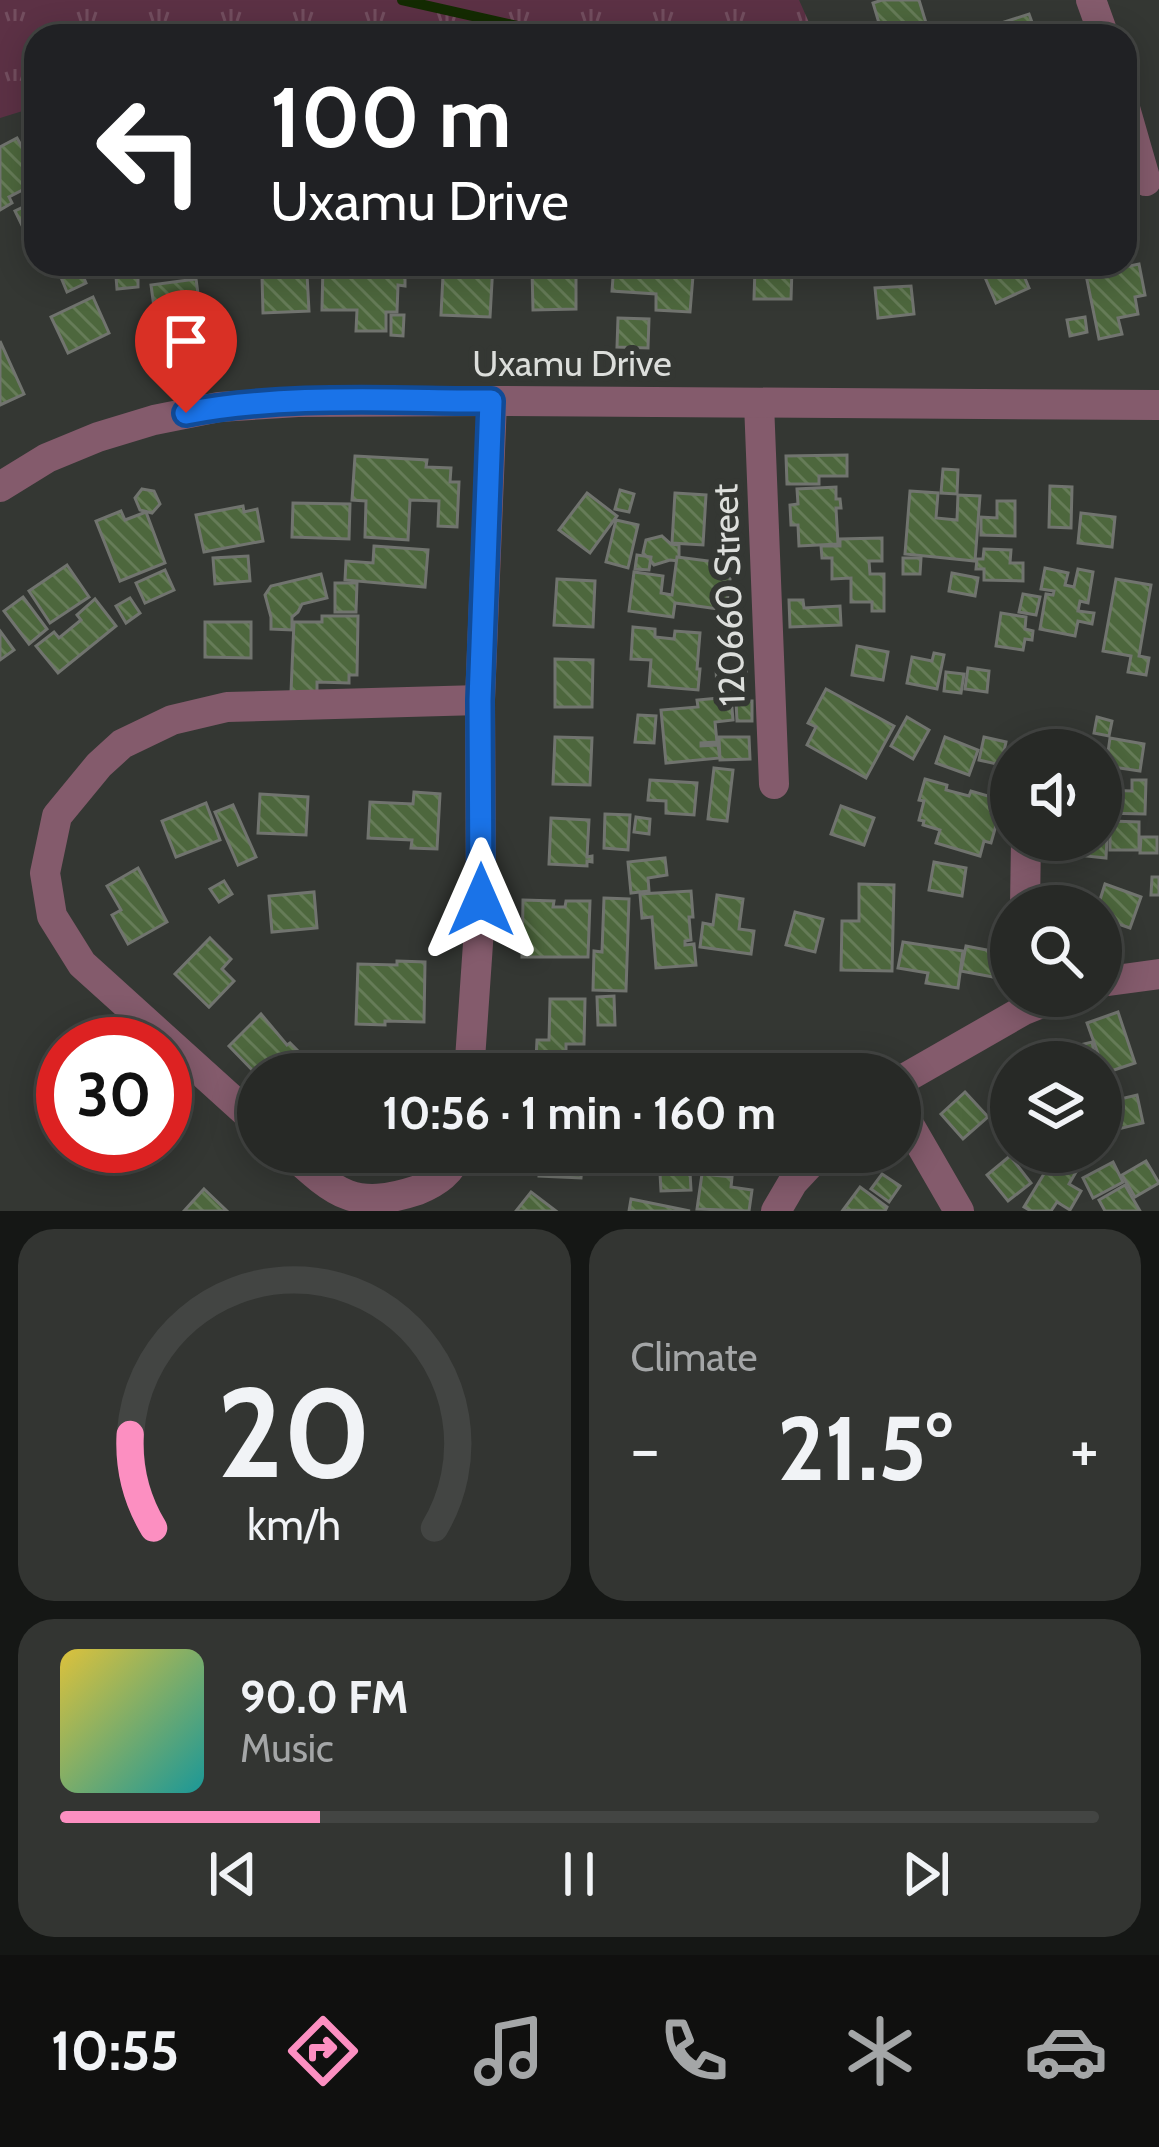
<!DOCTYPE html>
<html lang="en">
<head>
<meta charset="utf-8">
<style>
  body { margin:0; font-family:Cabin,sans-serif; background:#333532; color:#f1f3f6; height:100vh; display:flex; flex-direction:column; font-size:45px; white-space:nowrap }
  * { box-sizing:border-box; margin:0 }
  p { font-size:39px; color:#a4a6a7 }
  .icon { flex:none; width:66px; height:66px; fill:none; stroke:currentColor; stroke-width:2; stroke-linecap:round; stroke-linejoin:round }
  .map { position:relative; height:1211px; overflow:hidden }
  .sheet { display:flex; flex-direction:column; gap:18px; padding:18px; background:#151715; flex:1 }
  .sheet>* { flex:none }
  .top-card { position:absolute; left:24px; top:24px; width:1113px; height:252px; border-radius:36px; box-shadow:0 6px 30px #0003,0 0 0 3px #434543; background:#202124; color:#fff; overflow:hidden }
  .tools { position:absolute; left:990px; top:729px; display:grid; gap:24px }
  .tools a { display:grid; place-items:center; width:132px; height:132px; border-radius:50%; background:#272926; box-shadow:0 6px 30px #0003,0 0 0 3px #434543; font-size:60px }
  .speed { position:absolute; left:36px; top:1017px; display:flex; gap:24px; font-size:60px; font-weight:700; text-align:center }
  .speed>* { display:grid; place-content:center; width:156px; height:156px; border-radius:50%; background:#272926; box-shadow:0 6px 30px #0003,0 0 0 3px #434543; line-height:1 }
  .speed .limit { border:18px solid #d22; background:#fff; color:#111 }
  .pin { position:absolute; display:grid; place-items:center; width:102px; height:102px; color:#fff; margin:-123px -51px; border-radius:50% 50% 50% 0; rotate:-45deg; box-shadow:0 0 12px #0007 }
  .pin .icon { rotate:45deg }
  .me { position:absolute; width:132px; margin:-66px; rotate:0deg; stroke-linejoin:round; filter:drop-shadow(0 0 9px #0008) }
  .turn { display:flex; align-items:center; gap:42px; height:252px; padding:0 48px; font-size:54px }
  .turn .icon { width:156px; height:156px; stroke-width:2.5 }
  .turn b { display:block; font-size:84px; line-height:102px }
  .big { font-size:90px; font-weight:800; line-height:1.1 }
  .sheet .tile { flex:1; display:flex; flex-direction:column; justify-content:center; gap:18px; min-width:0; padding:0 42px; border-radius:36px; background:#333532 }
  .sheet .dial { align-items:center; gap:0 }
  .dial svg { height:312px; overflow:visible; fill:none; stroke:#434543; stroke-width:7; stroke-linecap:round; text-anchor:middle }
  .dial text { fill:#f1f3f6; stroke:none }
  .song { display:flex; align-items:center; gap:36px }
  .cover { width:144px; height:144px; border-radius:18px; background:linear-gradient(135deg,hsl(50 70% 55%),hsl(180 70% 35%)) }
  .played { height:12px; border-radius:6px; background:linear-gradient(90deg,#fc8fc1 25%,#434543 25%) }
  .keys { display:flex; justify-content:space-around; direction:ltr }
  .heat { display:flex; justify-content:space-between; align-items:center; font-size:66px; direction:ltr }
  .sheet .tiles { flex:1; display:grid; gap:18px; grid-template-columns:1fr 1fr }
  .tile:last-child { grid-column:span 2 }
  .trip { position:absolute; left:237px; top:1053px; width:684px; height:120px; border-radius:60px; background:#272926; box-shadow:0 6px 30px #0003,0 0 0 3px #434543; font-weight:800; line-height:120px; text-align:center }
  .menu { display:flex; height:192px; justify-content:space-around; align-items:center; background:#10100f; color:#a4a6a7 }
  .menu .icon { width:84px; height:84px }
  .menu .current { color:#fc8fc1 }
  .menu b { font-size:54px; color:#f1f3f6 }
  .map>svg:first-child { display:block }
  .grass { fill:url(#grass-tufts) }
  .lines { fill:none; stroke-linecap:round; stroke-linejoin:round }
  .stream { stroke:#142b02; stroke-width:10 }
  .building { fill:url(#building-back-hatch); stroke:#71746f; stroke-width:3 }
  .minor { stroke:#845b6c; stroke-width:30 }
  .route-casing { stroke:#114b97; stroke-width:30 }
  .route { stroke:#1a73e8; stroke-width:21 }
  .labels { text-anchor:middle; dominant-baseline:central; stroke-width:12; stroke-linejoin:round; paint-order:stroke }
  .street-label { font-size:36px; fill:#dcdedb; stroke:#343733 }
</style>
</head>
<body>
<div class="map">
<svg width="1159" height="1211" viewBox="0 0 1159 1211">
  <defs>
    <pattern id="grass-tufts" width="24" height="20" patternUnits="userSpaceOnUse" patternTransform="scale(3)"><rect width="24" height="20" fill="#5c3145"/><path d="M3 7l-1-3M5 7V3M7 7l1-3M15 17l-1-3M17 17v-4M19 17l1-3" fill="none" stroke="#734e5f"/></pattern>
    <pattern id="building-back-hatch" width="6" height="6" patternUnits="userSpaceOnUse" patternTransform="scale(3)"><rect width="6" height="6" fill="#4d673d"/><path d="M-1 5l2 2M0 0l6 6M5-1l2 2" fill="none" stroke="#667c58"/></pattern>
  </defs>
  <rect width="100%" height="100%" fill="#343733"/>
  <!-- grass -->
  <path class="grass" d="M0,0H799L815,36H36V110L29,109L0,118Z"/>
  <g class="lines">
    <!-- stream -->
    <path class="stream" d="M402,0L562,36"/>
  </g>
  <!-- building -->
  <g class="building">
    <path d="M882,0H919L930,36H873L882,33L873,3Z"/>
    <path d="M1029,14L1037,36H996L992,26Z"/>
    <path d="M17,138L34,168L28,172L34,184L9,197L12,203L0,210V147Z"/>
    <path d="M36,201V246L33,248L15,211Z"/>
    <path d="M74,264H78L86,283L67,292L58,270Z"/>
    <path d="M115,264H184L185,271L138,276V287L117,289Z"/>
    <path d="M323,264H369V271L391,272L392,264H405V286L398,285L397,312H386V331H356L357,310H322Z"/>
    <path d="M476,264H493L490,317L441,315L443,275L476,276Z"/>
    <path d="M614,264H694L690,312L656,310V294L612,291Z"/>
    <path d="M1009,264H1019L1029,288L996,303L984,275Z"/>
    <path d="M1139,264L1145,295L1135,297L1138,314L1118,318L1122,334L1099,339L1086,275Z"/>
    <path d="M576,268V309L533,310L532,269Z"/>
    <path d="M755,268L792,269L791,299H754Z"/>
    <path d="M307,274L309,311L263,313L262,276Z"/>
    <path d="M196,279L201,316L156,322L151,285Z"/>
    <path d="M911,286L914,314L878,318L875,288Z"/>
    <path d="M93,297L109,333L68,353L51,317Z"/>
    <path d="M391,315H404L403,336L391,335Z"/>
    <path d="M1085,317L1087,332L1070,336L1067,320Z"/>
    <path d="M618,318L649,319L648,348L617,347Z"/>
    <path d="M201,327L203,346L187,348L184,328Z"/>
    <path d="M0,341L24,394L0,405Z"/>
    <path d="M847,455V476H819V484H787L786,456Z"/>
    <path d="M355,456L427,460L426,467L451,468L450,482H459L457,527L438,526L439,501L410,500L408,540L365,537L366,501L352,500Z"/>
    <path d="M943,469L958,470L957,494L941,493Z"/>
    <path d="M1050,486L1072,487L1071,528L1049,527Z"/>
    <path d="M836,487V499H840L841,508H836L838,544L799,546L798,525H791L790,505L798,504L797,489Z"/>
    <path d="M142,489L154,491L160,504L152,513L140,510L135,498Z"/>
    <path d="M620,490L634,494L629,512L615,509Z"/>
    <path d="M910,491L938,493L936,518L957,520L958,495L980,496L975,561L905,554Z"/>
    <path d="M587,493L617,516L590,553L559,530Z"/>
    <path d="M675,493L706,495L703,545L672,543Z"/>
    <path d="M997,501H1015V536L981,535V517L997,518Z"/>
    <path d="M293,503L350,504L349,539L292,537Z"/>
    <path d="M243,506L244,512L257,509L263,541L204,552L196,515Z"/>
    <path d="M121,511L125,520L146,512L165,563L120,581L96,521Z"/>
    <path d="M1081,513L1115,517L1112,547L1078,543Z"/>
    <path d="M616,520L638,525L628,568L606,562Z"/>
    <path d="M662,536L671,544L679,545V561L670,560L654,565L643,553L646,540Z"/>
    <path d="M882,538V561H869L870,574H884V611H872V602H851V578L832,579V558H822L821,546H840V539Z"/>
    <path d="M374,546L428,550L425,587L345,580L346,561L373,563Z"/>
    <path d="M984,549L1011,550L1010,563H1023V581L984,580V569H976L977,559H983Z"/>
    <path d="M637,555L651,557L649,570L635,569Z"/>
    <path d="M248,556L250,581L215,584L213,558Z"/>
    <path d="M677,557L732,564L726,610L675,603L673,617L629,611L634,572L663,576L661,593L672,595Z"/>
    <path d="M903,558H921L920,574H903Z"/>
    <path d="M67,565L89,597L50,623L29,591Z"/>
    <path d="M1045,568L1068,573L1065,585L1074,587L1078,569L1093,572L1088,603L1080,601L1078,611L1094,613L1092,624L1078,621L1075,636L1040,629L1046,594L1053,595L1054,591L1041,589Z"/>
    <path d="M165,570L174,590L145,603L136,583Z"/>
    <path d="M952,573L978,578L975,596L949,591Z"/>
    <path d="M321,574L327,598L302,604L298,612L292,617V630L271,629V617L265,595L271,586Z"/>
    <path d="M557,579L595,581L593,627L554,625Z"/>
    <path d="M1116,579L1151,585L1139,656L1149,658L1146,675L1128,672L1131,656L1103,651Z"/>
    <path d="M335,583H357L356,612H335Z"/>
    <path d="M1023,594L1040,597L1036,615L1019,612Z"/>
    <path d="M23,597L47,629L29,644L4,611Z"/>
    <path d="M130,598L140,613L126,623L116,606Z"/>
    <path d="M95,599L116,626L58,673L36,646L54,632L59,638L81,620L77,615Z"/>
    <path d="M789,600H803L804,608L840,606L841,625L790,627Z"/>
    <path d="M1001,613L1026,617L1025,629L1033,631L1032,640L1025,639L1023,650L996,646Z"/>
    <path d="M322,616H358L357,675H349V683L317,682V693L291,692L294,622H322Z"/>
    <path d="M205,622H251V658L205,657Z"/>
    <path d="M633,627L655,629V637L674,639L675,631L700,633L697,669H700L698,690L649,686L651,660L631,659Z"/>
    <path d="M0,631L14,650L0,660Z"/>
    <path d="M857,646L888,652L883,680L852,675Z"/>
    <path d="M934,653L944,655L937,689L907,683L912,657L932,661Z"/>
    <path d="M555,659L593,660L592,707H555Z"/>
    <path d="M746,667L747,689L717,690L716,668Z"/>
    <path d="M968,668L989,671L987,692L965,689Z"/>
    <path d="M946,672L964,674L961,693L944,691Z"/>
    <path d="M826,689L894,726L866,778L807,745L816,727L808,723Z"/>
    <path d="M731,697L733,720L715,722L717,742L701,743V746L718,745L720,758L666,763L661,710L698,707L697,700Z"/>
    <path d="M736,701H752V721H737Z"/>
    <path d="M638,715L656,716L654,743L635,742Z"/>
    <path d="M907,717L929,730L913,759L891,746Z"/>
    <path d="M1097,717L1112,721L1109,736L1094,733Z"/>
    <path d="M555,737L592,738L590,785L553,784Z"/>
    <path d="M719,737H749L750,759L720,760Z"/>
    <path d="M945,737L978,750L969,775L936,763Z"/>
    <path d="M984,737L1006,742L1001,765L979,760Z"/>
    <path d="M1110,738L1144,744L1140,771L1106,766Z"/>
    <path d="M714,768L733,770L727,821L708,819Z"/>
    <path d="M925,779L947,785L946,790L969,796L971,791L995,798L991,812L999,815L991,843L984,841L980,856L936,843L940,830L923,825L924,821L919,820L924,801L919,800Z"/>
    <path d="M650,780L697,783L694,815L666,813V801L648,800Z"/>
    <path d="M1132,780H1146L1145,814L1101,813V790L1132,791Z"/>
    <path d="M414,792L440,794L437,849L411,848L412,840L368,838L370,802L413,804Z"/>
    <path d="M260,794L308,797L306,835L258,833Z"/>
    <path d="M206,803L220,840L176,857L162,821Z"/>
    <path d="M233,805L256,857L238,865L215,812Z"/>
    <path d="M841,806L874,818L864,845L831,834Z"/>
    <path d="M605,814L630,815L628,850L604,848Z"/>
    <path d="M1101,816L1108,817L1106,858L1086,856L1087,840H1101Z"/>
    <path d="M636,817L650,819L649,834L634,832Z"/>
    <path d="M551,818L589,820L587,857L592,856V862L587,861V866L549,864Z"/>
    <path d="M1110,821L1139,822V850H1110Z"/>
    <path d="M1141,837H1157V853H1140Z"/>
    <path d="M665,858L667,875L648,878L649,891L631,893L628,862Z"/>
    <path d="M934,862L966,868L962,896L929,890Z"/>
    <path d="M138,868L167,922L128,944L112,915L121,910L107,886Z"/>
    <path d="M1152,877H1159V895H1151Z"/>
    <path d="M224,881L232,894L219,902L210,889Z"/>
    <path d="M859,884L894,885L892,971L841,970L842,921H859Z"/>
    <path d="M1105,884L1141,897L1130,928L1101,918V906H1098Z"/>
    <path d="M691,891L693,917H689L691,940L685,941V945L694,944L696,965L656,968L652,917L642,918L640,894Z"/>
    <path d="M314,892L317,928L272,932L269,896Z"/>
    <path d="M717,895L743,899L739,929L754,931L751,954L700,947L703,923L713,925Z"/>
    <path d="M604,898L629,899L626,991L593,990L594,951L602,952Z"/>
    <path d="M523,900L554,901L553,907H565L566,901H590L588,957H522Z"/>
    <path d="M795,912L823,919L815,952L786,945Z"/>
    <path d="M210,938L231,959L222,969L234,981L209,1007L175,974Z"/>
    <path d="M903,942L963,951L958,988L926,983L928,973L898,968Z"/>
    <path d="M966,946L997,952L996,959L1011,962L1009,975L994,972L993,977L961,971Z"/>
    <path d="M397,961L425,962L424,1022L385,1021V1025L356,1024L358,964L397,965Z"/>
    <path d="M614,996L615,1025H598L597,997Z"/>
    <path d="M550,999H585L584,1044H566V1059H536L537,1040H549Z"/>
    <path d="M1118,1012L1135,1063L1105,1073L1087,1023Z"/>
    <path d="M261,1014L287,1045L290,1043L306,1059L296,1069L301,1074H265L263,1071L258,1076L229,1046Z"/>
    <path d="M1092,1042L1096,1062H1062L1059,1050Z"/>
    <path d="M368,1058L405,1059L404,1074H368Z"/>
    <path d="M965,1092L988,1117L963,1139L941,1114Z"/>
    <path d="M1137,1095L1143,1123L1110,1131L1103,1103Z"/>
    <path d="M533,1152H583L581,1178L539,1176L540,1159H532Z"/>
    <path d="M1026,1152H1050L1036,1164Z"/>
    <path d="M689,1154L691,1190L661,1191L659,1156Z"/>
    <path d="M1010,1156L1031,1183L1008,1201L987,1175Z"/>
    <path d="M1053,1159L1076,1172L1069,1184L1081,1191L1070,1210L1057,1202L1051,1211H1031L1024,1207Z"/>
    <path d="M1146,1161L1159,1183L1135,1197L1122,1175Z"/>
    <path d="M1113,1162L1123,1182L1093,1198L1083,1178Z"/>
    <path d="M702,1174L732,1177L731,1187L752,1190L749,1211L697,1209Z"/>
    <path d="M882,1174L900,1186L889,1202L871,1189Z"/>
    <path d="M1125,1185L1140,1211H1105L1099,1200Z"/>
    <path d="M860,1187L887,1207L885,1211L843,1210Z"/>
    <path d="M204,1189L227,1211H184Z"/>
    <path d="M531,1192L556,1211H516Z"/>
    <path d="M631,1199L690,1211H629Z"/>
  </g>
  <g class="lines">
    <!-- minor -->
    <g class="minor">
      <path d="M1091,0L1104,36"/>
      <path d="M1125,108L1146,181"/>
      <path d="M759,403L774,784"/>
      <path d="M0,487L47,458L98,437L154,420L219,407L298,402L492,401L1159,405"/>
      <path d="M1025,906L1026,840"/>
      <path d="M1101,982L1159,974"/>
      <path d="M469,1074L481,900L480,700L492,401"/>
      <path d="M900,1081L1024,1010L1059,996"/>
      <path d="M900,1109L959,1211"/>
      <path d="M258,1123L82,964L52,916L45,873L57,816L99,765L122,744L172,720L227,707L480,700"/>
      <path d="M290,1152C336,1194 354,1211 418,1190C437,1182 452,1172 458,1152"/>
      <path d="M776,1211L793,1182L821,1152"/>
    </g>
  </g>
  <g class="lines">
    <defs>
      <path id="route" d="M186,413C282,394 393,401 491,401L480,700L481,900"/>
    </defs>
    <!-- route casing -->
    <use href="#route" class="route-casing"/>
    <!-- route -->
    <use href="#route" class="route"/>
  </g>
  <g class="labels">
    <!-- street labels -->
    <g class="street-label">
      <text x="572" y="363">Uxamu Drive</text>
      <text transform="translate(728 595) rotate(-92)">120660 Street</text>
    </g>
  </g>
</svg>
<div class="tools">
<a><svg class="icon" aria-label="sound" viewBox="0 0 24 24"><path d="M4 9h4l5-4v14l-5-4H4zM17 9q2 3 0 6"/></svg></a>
<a><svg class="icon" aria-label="search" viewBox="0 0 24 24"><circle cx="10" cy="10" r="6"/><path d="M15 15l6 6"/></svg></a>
<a><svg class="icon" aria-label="layers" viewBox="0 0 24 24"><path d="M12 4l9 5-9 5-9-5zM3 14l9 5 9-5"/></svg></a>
</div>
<div class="speed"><div class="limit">30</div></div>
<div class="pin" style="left:186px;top:413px;background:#d93025"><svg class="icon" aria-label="arrive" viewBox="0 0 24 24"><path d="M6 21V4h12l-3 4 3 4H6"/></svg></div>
<svg class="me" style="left:481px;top:900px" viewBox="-20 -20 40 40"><path d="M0-17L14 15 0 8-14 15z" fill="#1a73e8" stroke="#fff" stroke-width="4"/></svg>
<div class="trip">10:56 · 1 min · 160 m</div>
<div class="top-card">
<div class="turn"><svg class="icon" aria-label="left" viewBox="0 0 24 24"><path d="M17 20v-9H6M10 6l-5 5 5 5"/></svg><div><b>100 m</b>Uxamu Drive</div></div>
</div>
</div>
<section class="sheet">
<div class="tiles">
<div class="tile dial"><svg viewBox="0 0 100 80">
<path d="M14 69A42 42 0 1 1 86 69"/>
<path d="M14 69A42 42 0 0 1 8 45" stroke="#fc8fc1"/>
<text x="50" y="56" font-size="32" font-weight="700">20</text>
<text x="50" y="72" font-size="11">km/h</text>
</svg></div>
<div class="tile"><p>Climate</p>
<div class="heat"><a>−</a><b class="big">21.5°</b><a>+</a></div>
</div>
<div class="tile">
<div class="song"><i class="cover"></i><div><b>90.0 FM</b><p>Music</p></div></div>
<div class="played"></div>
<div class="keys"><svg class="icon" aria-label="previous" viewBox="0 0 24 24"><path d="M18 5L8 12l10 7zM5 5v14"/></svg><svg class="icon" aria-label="pause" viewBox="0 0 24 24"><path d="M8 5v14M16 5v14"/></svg><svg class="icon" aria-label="next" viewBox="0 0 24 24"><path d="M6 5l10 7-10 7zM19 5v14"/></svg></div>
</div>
</div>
</section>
<nav class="menu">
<b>10:55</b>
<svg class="icon current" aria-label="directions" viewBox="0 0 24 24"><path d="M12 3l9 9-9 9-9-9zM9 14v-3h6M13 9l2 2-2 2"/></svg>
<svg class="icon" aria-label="music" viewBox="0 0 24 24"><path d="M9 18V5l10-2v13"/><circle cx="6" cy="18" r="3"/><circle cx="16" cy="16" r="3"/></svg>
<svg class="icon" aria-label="phone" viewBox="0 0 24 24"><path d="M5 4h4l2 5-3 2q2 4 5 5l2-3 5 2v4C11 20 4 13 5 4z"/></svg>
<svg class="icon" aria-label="climate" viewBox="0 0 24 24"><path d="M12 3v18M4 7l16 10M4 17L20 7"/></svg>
<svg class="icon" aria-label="car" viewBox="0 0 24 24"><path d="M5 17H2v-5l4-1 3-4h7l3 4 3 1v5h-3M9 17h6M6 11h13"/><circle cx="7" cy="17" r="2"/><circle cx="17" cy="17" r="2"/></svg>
</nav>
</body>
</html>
